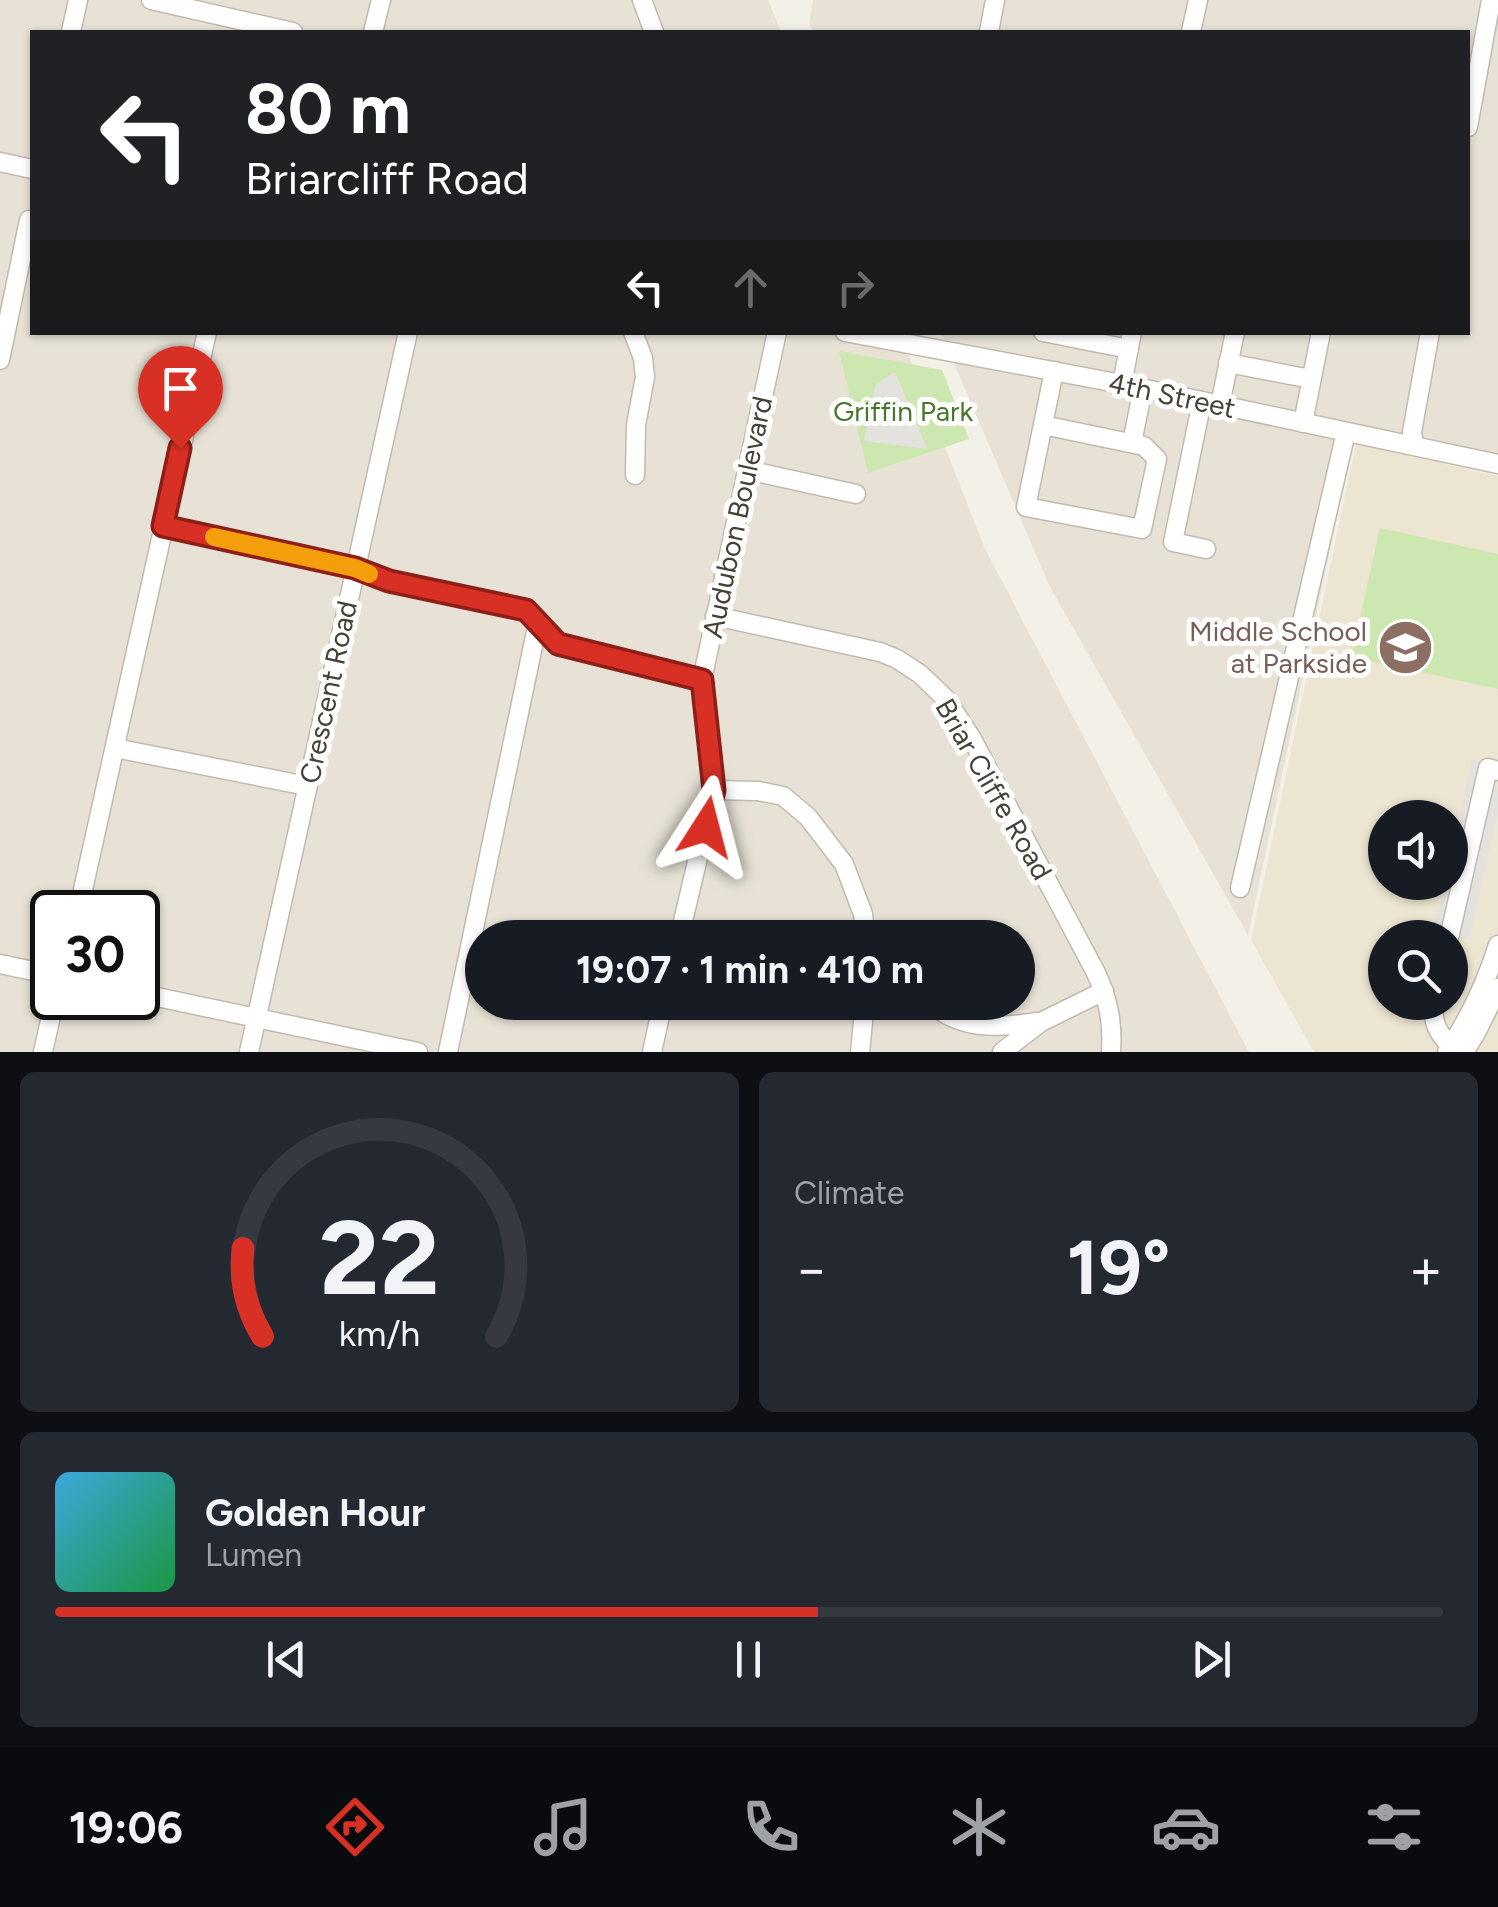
<!DOCTYPE html>
<html lang="en">
<head>
<meta charset="utf-8">
<style>
  body { margin:0; font-family:Figtree,sans-serif; background:#242831; color:#f1f3f6; height:100vh; display:flex; flex-direction:column; font-size:38px; white-space:nowrap }
  * { box-sizing:border-box; margin:0 }
  p { font-size:32px; color:#9ea1a6 }
  .icon { flex:none; width:55px; height:55px; fill:none; stroke:currentColor; stroke-width:2; stroke-linecap:round; stroke-linejoin:round }
  .map { position:relative; height:1052px; overflow:hidden }
  .side { display:flex; flex-direction:column; gap:20px; padding:20px; background:#0d0f14; flex:1 }
  .side>* { flex:none }
  .hud { position:absolute; left:30px; top:30px; width:1440px; height:305px; border-radius:0px; box-shadow:0 2px 8px #0004; background:#202124; color:#fff; overflow:hidden }
  .fabs { position:absolute; left:1368px; top:800px; display:grid; gap:20px }
  .fabs a { display:grid; place-items:center; width:100px; height:100px; border-radius:50%; background:#171b24; box-shadow:0 2px 8px #0004; font-size:50px }
  .speed { position:absolute; left:30px; top:890px; display:flex; gap:20px; font-size:50px; font-weight:700; text-align:center }
  .speed>* { display:grid; place-content:center; width:130px; height:130px; border-radius:50%; background:#171b24; box-shadow:0 2px 8px #0004; line-height:1 }
  .speed .limit { border:5px solid #111; border-radius:15px; background:#fff; color:#111 }
  .pin { position:absolute; display:grid; place-items:center; width:85px; height:85px; color:#fff; margin:-102px -42px; border-radius:50% 50% 50% 0; rotate:-45deg; box-shadow:0 0 10px #0007 }
  .pin .icon { rotate:45deg }
  .me { position:absolute; width:110px; margin:-55px; rotate:9deg; stroke-linejoin:round; filter:drop-shadow(0 0 8px #0008) }
  .turn { display:flex; align-items:center; gap:35px; height:210px; padding:0 50px; font-size:45px }
  .turn .icon { width:130px; height:130px; stroke-width:2.5 }
  .turn b { display:block; font-size:70px; line-height:85px }
  .lanes { display:flex; align-items:center; height:95px; padding:0 50px; background:#0003; justify-content:center; gap:50px; direction:ltr }
  .lanes .off { opacity:.35 }
  .big { font-size:75px; font-weight:700; line-height:1.1 }
  .side .card { flex:1; display:flex; flex-direction:column; justify-content:center; gap:15px; min-width:0; padding:0 35px; border-radius:15px; background:#242831 }
  .side .dial { align-items:center; gap:0 }
  .dial svg { height:260px; overflow:visible; fill:none; stroke:#363941; stroke-width:7; stroke-linecap:round; text-anchor:middle }
  .dial text { fill:#f1f3f6; stroke:none }
  .song { display:flex; align-items:center; gap:30px }
  .cover { width:120px; height:120px; border-radius:15px; background:linear-gradient(135deg,hsl(200 70% 55%),hsl(140 70% 35%)) }
  .played { height:10px; border-radius:5px; background:linear-gradient(90deg,#d93025 55%,#363941 55%) }
  .keys { display:flex; justify-content:space-around; direction:ltr }
  .heat { display:flex; justify-content:space-between; align-items:center; font-size:55px; direction:ltr }
  .side .tiles { flex:1; display:grid; gap:20px; grid-template-columns:1fr 1fr }
  .card:last-child { grid-column:span 2 }
  .trip { position:absolute; left:465px; top:920px; width:570px; height:100px; border-radius:50px; background:#171b24; box-shadow:0 2px 8px #0004; font-weight:700; line-height:100px; text-align:center }
  .menu { display:flex; height:160px; justify-content:space-around; align-items:center; background:#090b0e; color:#9ea1a6 }
  .menu .icon { width:70px; height:70px }
  .menu .selected { color:#d93025 }
  .menu b { font-size:45px; color:#f1f3f6 }
  .map>svg:first-child { display:block }
  .residential { fill:#e7e2d5; fill-rule:evenodd }
  .education { fill:#ece5d1; fill-rule:evenodd }
  .green { fill:#cde7b0 }
  .parking { fill:#e4e2df }
  .lines { fill:none; stroke-linecap:round; stroke-linejoin:round }
  .minor-casing { stroke:#c1baad; stroke-width:21 }
  .minor { stroke:#fff; stroke-width:18 }
  .route-casing { stroke:#8d1f18; stroke-width:25 }
  .route { stroke:#d93025; stroke-width:18 }
  .slow { stroke:#f59e0b; stroke-width:18 }
  .labels { text-anchor:middle; dominant-baseline:central; stroke-width:10; stroke-linejoin:round; paint-order:stroke }
  .street-label { font-size:28px; fill:#464036; stroke:#fff }
  .park-label { font-size:28px; fill:#46772a; stroke:#fff }
  .education-label { font-size:28px; fill:#785e54; stroke:#fff; text-anchor:end }
</style>
</head>
<body>
<div class="map">
<svg width="1498" height="1052" viewBox="0 0 1498 1052">
  <rect width="100%" height="100%" fill="#f3f0e7"/>
  <!-- residential -->
  <g class="residential">
    <path d="M0,0H768L781,32H32V332L900,333L985,549L1249,1052H0ZM52,912H138V998H52ZM482,938H1018V1002H482Z"/>
    <path d="M813,0H1498V471L1354,438L1248,935L1050,587L941,333L1468,332V32H813L809,24Z"/>
  </g>
  <!-- education -->
  <path class="education" d="M1356,444L1498,476V1052H1314L1251,940ZM1385,818H1450V882H1385ZM1385,938H1450V1002H1385Z"/>
  <!-- green -->
  <g class="green">
    <path d="M839,351L942,370L969,439L868,473Z"/>
    <path d="M1380,528L1498,554V689L1351,657Z"/>
  </g>
  <!-- parking -->
  <g class="parking">
    <path d="M895,372L912,412L927,449L864,441L876,384Z"/>
    <path d="M1472,759L1489,763L1484,786L1498,790V812L1469,940L1433,932L1445,883L1450,882V858Z"/>
    <path d="M1450,951L1467,955L1460,983L1450,981Z"/>
  </g>
  <g class="lines">
    <defs>
      <g id="minor">
        <path d="M151,0L293,32"/>
        <path d="M642,0L654,32"/>
        <path d="M71,32L78,0"/>
        <path d="M373,32L381,0"/>
        <path d="M989,32L995,0"/>
        <path d="M1191,32L1198,0"/>
        <path d="M1468,127L1491,0"/>
        <path d="M0,162L32,169"/>
        <path d="M633,332L643,358L645,377L636,425L635,475"/>
        <path d="M845,332L1122,384L1498,464"/>
        <path d="M1043,332L1129,349"/>
        <path d="M0,360L29,220"/>
        <path d="M1228,363L1311,379"/>
        <path d="M1122,384L1132,332"/>
        <path d="M1202,401L1173,542L1206,549"/>
        <path d="M1220,405L1235,332"/>
        <path d="M1303,423L1321,332"/>
        <path d="M1043,425L1144,446L1157,459L1142,529L1026,507L1054,371"/>
        <path d="M1132,443L1143,388"/>
        <path d="M1414,445L1412,432L1430,332"/>
        <path d="M747,470L856,494"/>
        <path d="M163,526L355,568L389,581L526,610L558,645L702,680"/>
        <path d="M715,616L880,652L897,659L920,674L947,700L972,739L1095,971C1108,998 1113,1021 1111,1052"/>
        <path d="M115,748L307,786"/>
        <path d="M714,790L758,791L783,796L808,817L844,864L863,914L866,938"/>
        <path d="M1240,888L1346,432"/>
        <path d="M78,912L207,332"/>
        <path d="M679,938L714,790L702,680L777,332"/>
        <path d="M1449,938L1488,768L1498,771"/>
        <path d="M0,964L52,975"/>
        <path d="M138,993L418,1052"/>
        <path d="M929,1002C961,1031 998,1028 1037,1022"/>
        <path d="M1434,1002C1432,1023 1437,1032 1451,1046"/>
        <path d="M43,1052L55,998"/>
        <path d="M249,1052L408,332"/>
        <path d="M448,1052L538,622"/>
        <path d="M652,1052L663,1002"/>
        <path d="M860,1052L865,1002"/>
        <path d="M1002,1052L1041,1022L1104,991"/>
        <path d="M1447,1052C1469,1019 1486,983 1498,945"/>
        <path d="M1464,1052L1476,1033L1498,988"/>
      </g>
    </defs>
    <!-- minor casing -->
    <use href="#minor" class="minor-casing"/>
    <!-- minor -->
    <use href="#minor" class="minor"/>
  </g>
  <g class="lines">
    <defs>
      <path id="route" d="M180,448L163,526L355,568L389,581L526,610L558,644L702,680L714,790L706,827"/>
    </defs>
    <!-- route casing -->
    <use href="#route" class="route-casing"/>
    <!-- route -->
    <use href="#route" class="route"/>
    <!-- slow -->
    <path class="slow" d="M214,537L355,568L369,574"/>
  </g>
  <!-- icons -->
  <defs>
    <symbol id="school-disc" viewBox="-11 -11 22 22"><circle r="9.5" fill="#8d6e63" stroke="#fff"/><path d="M0-5L7-2L0 1L-7-2ZM-4 1L0 2.5L4 1V4Q0 6-4 4Z" fill="#fff"/></symbol>
  </defs>
  <g fill-rule="evenodd">
    <use href="#school-disc" x="1374" y="616" width="63" height="63"/>
  </g>
  <g class="labels">
    <!-- street labels -->
    <g class="street-label">
      <text transform="translate(1172 395) rotate(12)">4th Street</text>
      <text transform="translate(737 517) rotate(-78)">Audubon Boulevard</text>
      <text transform="translate(328 692) rotate(-78)">Crescent Road</text>
      <text transform="translate(994 789) rotate(60)">Briar Cliffe Road</text>
    </g>
    <!-- park labels -->
    <g class="park-label">
      <text x="903" y="411">Griffin Park</text>
    </g>
    <!-- education labels -->
    <g class="education-label">
      <text x="1367" y="631">Middle School<tspan x="1367" dy="32">at Parkside</tspan></text>
    </g>
  </g>
</svg>
<div class="fabs">
<a><svg class="icon" aria-label="sound" viewBox="0 0 24 24"><path d="M4 9h4l5-4v14l-5-4H4zM17 9q2 3 0 6"/></svg></a>
<a><svg class="icon" aria-label="search" viewBox="0 0 24 24"><circle cx="10" cy="10" r="6"/><path d="M15 15l6 6"/></svg></a>
</div>
<div class="speed"><div class="limit">30</div></div>
<div class="pin" style="left:180px;top:448px;background:#d93025"><svg class="icon" aria-label="arrive" viewBox="0 0 24 24"><path d="M6 21V4h12l-3 4 3 4H6"/></svg></div>
<svg class="me" style="left:706px;top:827px" viewBox="-20 -20 40 40"><path d="M0-17L14 15 0 8-14 15z" fill="#d93025" stroke="#fff" stroke-width="4"/></svg>
<div class="trip">19:07 · 1 min · 410 m</div>
<div class="hud">
<div class="turn"><svg class="icon" aria-label="left" viewBox="0 0 24 24"><path d="M17 20v-9H6M10 6l-5 5 5 5"/></svg><div><b>80 m</b>Briarcliff Road</div></div>
<div class="lanes"><svg class="icon" aria-label="left" viewBox="0 0 24 24"><path d="M17 20v-9H6M10 6l-5 5 5 5"/></svg><svg class="icon off" aria-label="ahead" viewBox="0 0 24 24"><path d="M12 20V5M6 11l6-6 6 6"/></svg><svg class="icon off" aria-label="right" viewBox="0 0 24 24"><path d="M7 20v-9h11M14 6l5 5-5 5"/></svg></div>
</div>
</div>
<section class="side">
<div class="tiles">
<div class="card dial"><svg viewBox="0 0 100 80">
<path d="M14 69A42 42 0 1 1 86 69"/>
<path d="M14 69A42 42 0 0 1 8 42" stroke="#d93025"/>
<text x="50" y="56" font-size="32" font-weight="700">22</text>
<text x="50" y="72" font-size="11">km/h</text>
</svg></div>
<div class="card"><p>Climate</p>
<div class="heat"><a>−</a><b class="big">19°</b><a>+</a></div>
</div>
<div class="card">
<div class="song"><i class="cover"></i><div><b>Golden Hour</b><p>Lumen</p></div></div>
<div class="played"></div>
<div class="keys"><svg class="icon" aria-label="previous" viewBox="0 0 24 24"><path d="M18 5L8 12l10 7zM5 5v14"/></svg><svg class="icon" aria-label="pause" viewBox="0 0 24 24"><path d="M8 5v14M16 5v14"/></svg><svg class="icon" aria-label="next" viewBox="0 0 24 24"><path d="M6 5l10 7-10 7zM19 5v14"/></svg></div>
</div>
</div>
</section>
<nav class="menu">
<b>19:06</b>
<svg class="icon selected" aria-label="directions" viewBox="0 0 24 24"><path d="M12 3l9 9-9 9-9-9zM9 14v-3h6M13 9l2 2-2 2"/></svg>
<svg class="icon" aria-label="music" viewBox="0 0 24 24"><path d="M9 18V5l10-2v13"/><circle cx="6" cy="18" r="3"/><circle cx="16" cy="16" r="3"/></svg>
<svg class="icon" aria-label="phone" viewBox="0 0 24 24"><path d="M5 4h4l2 5-3 2q2 4 5 5l2-3 5 2v4C11 20 4 13 5 4z"/></svg>
<svg class="icon" aria-label="climate" viewBox="0 0 24 24"><path d="M12 3v18M4 7l16 10M4 17L20 7"/></svg>
<svg class="icon" aria-label="car" viewBox="0 0 24 24"><path d="M5 17H2v-5l4-1 3-4h7l3 4 3 1v5h-3M9 17h6M6 11h13"/><circle cx="7" cy="17" r="2"/><circle cx="17" cy="17" r="2"/></svg>
<svg class="icon" aria-label="filters" viewBox="0 0 24 24"><path d="M4 7h16M4 17h16"/><circle cx="9" cy="7" r="2"/><circle cx="15" cy="17" r="2"/></svg>
</nav>
</body>
</html>
